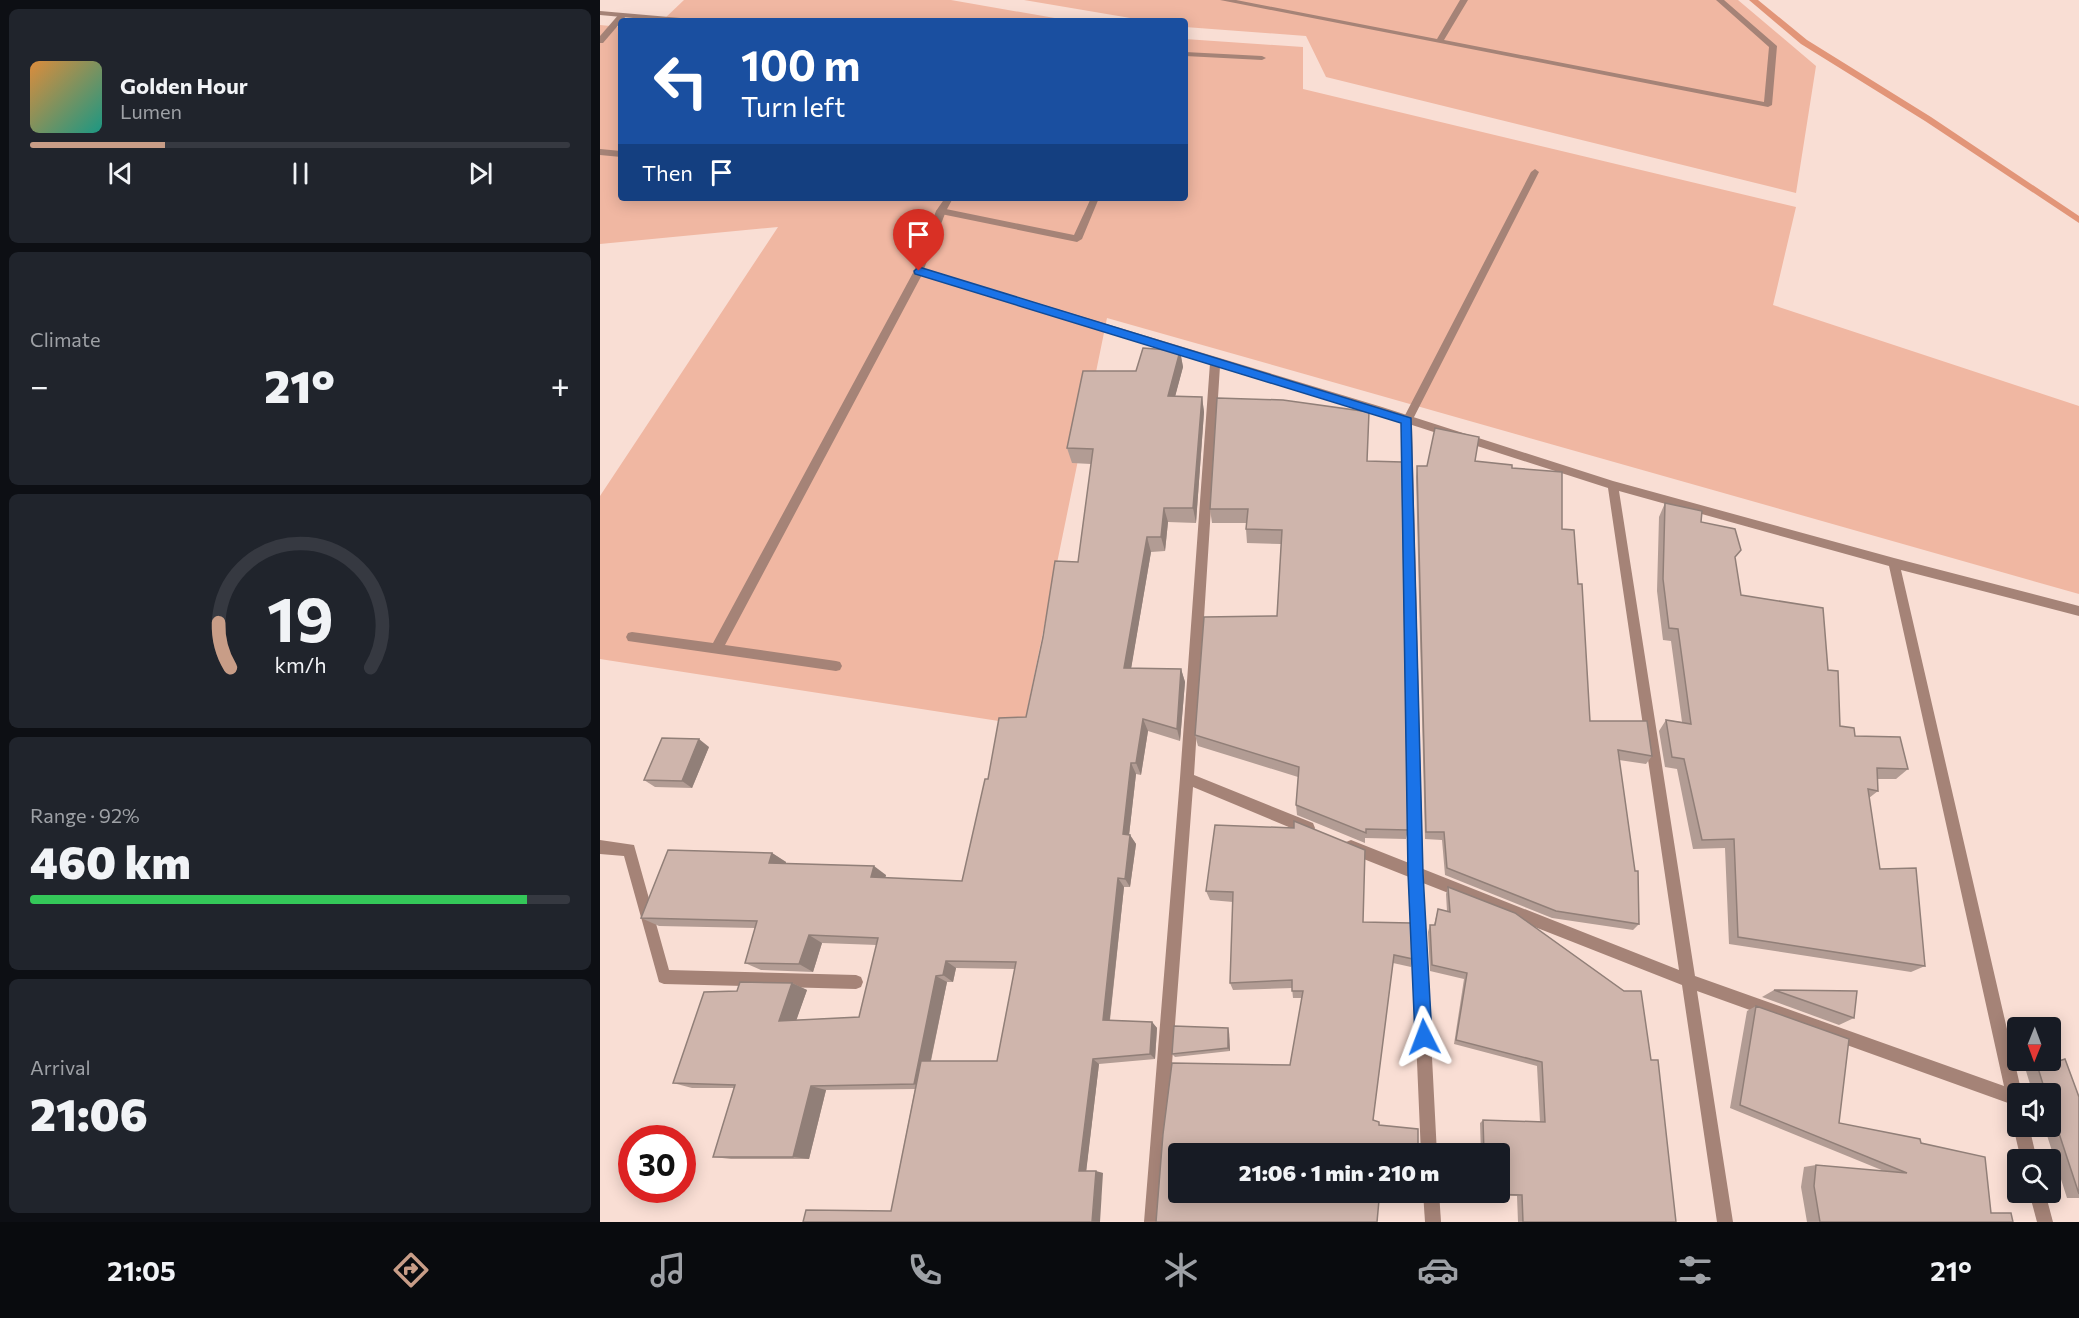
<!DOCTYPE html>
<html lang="en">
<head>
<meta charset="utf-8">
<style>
  body { margin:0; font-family:Commissioner,sans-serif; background:#20242c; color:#f1f3f6; height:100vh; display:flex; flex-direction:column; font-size:22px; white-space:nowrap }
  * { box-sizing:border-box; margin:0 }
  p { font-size:20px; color:#9ea1a6 }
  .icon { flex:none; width:33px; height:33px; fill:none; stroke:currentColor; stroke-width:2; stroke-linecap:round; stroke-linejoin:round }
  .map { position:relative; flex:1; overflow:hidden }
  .side { display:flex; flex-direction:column; gap:9px; padding:9px; background:#0d0f14; width:600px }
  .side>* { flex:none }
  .guide { position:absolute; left:18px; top:18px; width:570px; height:183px; border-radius:6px; box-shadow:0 3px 15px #0003; background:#1a4fa0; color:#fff; overflow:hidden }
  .needle { width:39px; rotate:181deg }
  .controls { position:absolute; left:1407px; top:1017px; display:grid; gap:12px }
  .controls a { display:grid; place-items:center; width:54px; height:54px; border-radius:6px; background:#171b24; box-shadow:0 3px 15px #0003; font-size:30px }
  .speed { position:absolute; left:18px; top:1125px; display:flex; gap:12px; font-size:30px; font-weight:700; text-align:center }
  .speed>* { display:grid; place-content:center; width:78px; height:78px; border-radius:50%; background:#171b24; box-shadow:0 3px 15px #0003; line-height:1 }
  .speed .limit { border:9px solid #d22; background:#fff; color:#111 }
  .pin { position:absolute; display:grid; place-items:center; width:51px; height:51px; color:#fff; margin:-62px -26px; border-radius:50% 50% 50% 0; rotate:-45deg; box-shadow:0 0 6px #0007 }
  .pin .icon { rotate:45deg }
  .me { position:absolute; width:66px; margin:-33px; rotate:357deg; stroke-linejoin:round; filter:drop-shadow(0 0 4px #0008) }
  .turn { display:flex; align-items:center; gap:21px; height:126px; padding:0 24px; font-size:27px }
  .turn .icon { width:78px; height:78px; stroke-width:2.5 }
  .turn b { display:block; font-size:42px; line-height:51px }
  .then { display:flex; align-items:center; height:57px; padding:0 24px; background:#0003; gap:12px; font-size:22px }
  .big { font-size:45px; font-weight:800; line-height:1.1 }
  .side .card { flex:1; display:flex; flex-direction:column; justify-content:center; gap:9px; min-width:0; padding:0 21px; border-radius:9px; background:#20242c }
  .side .dial { align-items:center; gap:0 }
  .dial svg { height:156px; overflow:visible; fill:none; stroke:#363941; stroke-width:7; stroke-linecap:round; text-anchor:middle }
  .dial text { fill:#f1f3f6; stroke:none }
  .song { display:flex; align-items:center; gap:18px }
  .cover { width:72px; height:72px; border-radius:9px; background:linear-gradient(135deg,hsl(30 70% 55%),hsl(170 70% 35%)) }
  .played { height:6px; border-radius:3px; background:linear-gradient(90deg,#c89d87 25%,#363941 25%) }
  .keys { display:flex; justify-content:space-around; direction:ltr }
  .heat { display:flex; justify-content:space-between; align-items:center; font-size:33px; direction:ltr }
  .charge { height:9px; border-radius:4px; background:linear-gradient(90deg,#34c759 92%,#363941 0) }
  .trip { position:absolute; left:568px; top:1143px; width:342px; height:60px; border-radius:6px; background:#171b24; box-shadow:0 3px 15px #0003; font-weight:800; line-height:60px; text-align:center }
  .tab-bar { display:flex; height:96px; justify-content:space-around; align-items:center; background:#090b0e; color:#9ea1a6 }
  .tab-bar .icon { width:42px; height:42px }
  .tab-bar .on { color:#c89d87 }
  .tab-bar b { font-size:27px; color:#f1f3f6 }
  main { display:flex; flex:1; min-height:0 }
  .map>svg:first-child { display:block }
  .green { fill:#f0b7a2 }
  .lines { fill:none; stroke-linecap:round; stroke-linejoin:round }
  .stream { fill:#e29578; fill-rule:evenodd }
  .lane { fill:#a58377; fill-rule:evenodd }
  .street { fill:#a58377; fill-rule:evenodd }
  .wall { fill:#b29c94; fill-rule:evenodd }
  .shaded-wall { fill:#917f78 }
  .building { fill:#cfb5ac; stroke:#917f78; stroke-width:1.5 }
  .route { fill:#1a73e8; stroke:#114b97; stroke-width:1.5 }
</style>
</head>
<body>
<main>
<section class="side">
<div class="card">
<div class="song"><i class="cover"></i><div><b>Golden Hour</b><p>Lumen</p></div></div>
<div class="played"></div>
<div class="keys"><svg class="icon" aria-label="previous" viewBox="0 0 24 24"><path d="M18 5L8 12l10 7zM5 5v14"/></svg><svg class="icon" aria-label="pause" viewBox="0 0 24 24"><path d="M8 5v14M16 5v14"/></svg><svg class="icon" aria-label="next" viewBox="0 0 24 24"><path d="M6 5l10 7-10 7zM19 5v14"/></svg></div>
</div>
<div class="card"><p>Climate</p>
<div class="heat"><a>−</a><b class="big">21°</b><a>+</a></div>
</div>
<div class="card dial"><svg viewBox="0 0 100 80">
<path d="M14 69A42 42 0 1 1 86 69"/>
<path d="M14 69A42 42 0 0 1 8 46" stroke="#c89d87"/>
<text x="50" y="56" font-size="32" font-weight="700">19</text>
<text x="50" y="72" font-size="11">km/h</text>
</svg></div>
<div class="card"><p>Range · 92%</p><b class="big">460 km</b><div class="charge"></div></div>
<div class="card"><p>Arrival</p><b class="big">21:06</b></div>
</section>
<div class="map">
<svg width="1479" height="1222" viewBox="0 0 1479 1222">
  <rect width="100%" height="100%" fill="#f9ded4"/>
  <!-- green -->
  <g class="green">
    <path d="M84,0H351L472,21H62Z"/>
    <path d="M424,0H1138L1216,66L1196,193L726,77L706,36L585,27V21H548Z"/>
    <path d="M0,25L21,27V198H585V39L703,47V89L1196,207L1173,305L1479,406V594L507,318L424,725L0,659V496L178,227L0,244Z"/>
  </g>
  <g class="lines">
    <!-- stream -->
    <path class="stream" d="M1149,0H1158L1207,40L1331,117L1479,216V223L1325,121L1201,44Z"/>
    <!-- lane -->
    <g class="lane">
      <path d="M620,0H636L837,39L860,0H868L844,40L1164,102L1169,47L1116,0H1124L1177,46L1172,105L1168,107Z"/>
      <path d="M20,13L27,15L3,43H0V36Z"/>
      <path d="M585,52L662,56L666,58L662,60L585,56Z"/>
      <path d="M0,149L21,151V157L0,155Z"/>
      <path d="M935,169L939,172L812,421L811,424H803L802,421L931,172Z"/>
      <path d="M491,198H499L482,239L477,242L341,214L336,211L341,208L474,235Z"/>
      <path d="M319,268L324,271L125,645L236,661L240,662L242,666L240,670L236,671L28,641L26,637L28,633L32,632L113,643L314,271Z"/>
    </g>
    <!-- street -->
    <g class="street">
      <path d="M0,11L92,19L96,21H66L0,15Z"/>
      <path d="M345,198H353L346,211L324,269L782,407L1013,481L1294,558L1479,606V616L1301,570L1422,1094H1418V1126H1429L1437,1160H1421L1413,1126L1417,1120L1412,1118L1408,1103L1097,991L1133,1222H1117L1082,985L823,883L837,1154H821L809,877L746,852L744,847L746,842L751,840L809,863L802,421L620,366L594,775L713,823L715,828L713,833L708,835L593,787L560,1222H544L580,778L610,363L316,273L314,271L336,211ZM812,425L1008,488L1079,970L823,869ZM1019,491L1289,566L1404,1086L1095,976Z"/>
      <path d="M0,840L34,845L69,970L256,975L261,977L263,982L261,987L256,989L64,984L59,982L24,856L0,854Z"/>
      <path d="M823,1192H839L841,1222H825Z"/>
      <path d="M1429,1192H1445L1453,1222H1437Z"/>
    </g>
  </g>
  <!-- wall -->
  <g class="wall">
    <path d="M580,351L583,367L575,396L602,397L604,412L596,523L568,522L565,551L551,552L531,668L581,669L585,682L580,741L548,731L541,775L536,774L529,835H530L536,844L530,887H524L510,1020L552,1022L557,1028L555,1059L499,1064L486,1171L503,1173L291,1211L315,1089L226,1090L209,1159H131L113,1157L134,1088H92L73,1083L137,991L192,983L207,990L196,1020L259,1017L277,945L222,943L213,972L161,970L145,963L155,928L59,926L41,918L172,853L186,862V864L286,875L285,878L362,881L388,779L426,717L478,562L491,464L472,463L467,448L536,371ZM356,968L415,969L397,1061H331L347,982H353Z"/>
    <path d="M767,461L808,830L806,839L765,838V843L697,815L696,805L698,777L598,746L595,735L677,616L681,544L647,543L646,529V523H612L610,509Z"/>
    <path d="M875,461L912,468L962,529L978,584L990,721L1052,756L1046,764L1019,760L1039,924L1033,930L952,918L845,875L842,840L825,839L816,477L817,466H827Z"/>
    <path d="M1065,503L1101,522L1135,559L1141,595L1228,670L1240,726L1308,769L1296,779H1277L1278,791L1269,798L1280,869L1325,966L1311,972L1129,944L1125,848L1093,849L1077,769L1065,767L1059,731L1066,720L1082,722L1071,641L1063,640L1057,591L1059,517Z"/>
    <path d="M109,747L92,788L55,787L44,780Z"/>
    <path d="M615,825L763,922L813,959L811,967L793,963L773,1120L779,1125L817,1200L815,1202L779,1201L690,1065L702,998H693L692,988L633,990L630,983L633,902L610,900L606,891Z"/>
    <path d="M848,887L1051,1060L1076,1222H918L917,1196L882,1195V1192H900V1154H881L880,1123L883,1120L940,1122L937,1066L854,1044L864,979L830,971L828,932L830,925H834L838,909L847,911L846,894Z"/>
    <path d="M1174,990L1254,1018L1239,1025L1162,997Z"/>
    <path d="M1156,1006L1239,1123L1321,1143L1391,1213L1413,1222H1207L1201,1187L1204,1167L1216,1165L1284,1171L1130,1108L1147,1011Z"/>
    <path d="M629,1032L630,1051L575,1057L572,1054Z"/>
    <path d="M1465,1059L1479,1097V1198H1467L1444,1126H1450V1094H1433L1426,1071L1453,1062Z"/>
  </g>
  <!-- shaded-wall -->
  <g class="shaded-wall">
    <path d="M580,351L583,367L571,412L568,396Z"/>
    <path d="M602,397L604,412L596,523L593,508Z"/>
    <path d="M564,508L568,522L565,551L561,537Z"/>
    <path d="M547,537L551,552L529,681L524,668Z"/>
    <path d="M581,669L585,682L580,741L577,729Z"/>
    <path d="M543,719L548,731L541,775L536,763Z"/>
    <path d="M99,739L109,747L92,788L82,781Z"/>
    <path d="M531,763L536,774L528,844L523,834Z"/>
    <path d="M530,835L536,844L530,887L525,879Z"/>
    <path d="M172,853L186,862L183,873L169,863Z"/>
    <path d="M274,866L286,875L283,886L271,877Z"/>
    <path d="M518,878L524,887L509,1026L503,1020Z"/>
    <path d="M209,935L222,943L213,972L199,964Z"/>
    <path d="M346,961L356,968L353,982L343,975Z"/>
    <path d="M336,976L347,982L325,1088L314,1084Z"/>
    <path d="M192,983L207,990L194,1027L179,1021Z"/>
    <path d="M552,1022L557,1028L555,1059L550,1054Z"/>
    <path d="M628,1028L629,1032L630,1051L628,1048Z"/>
    <path d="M493,1059L499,1064L486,1173L479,1171Z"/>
    <path d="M211,1086L226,1090L209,1159L193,1157Z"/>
    <path d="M496,1171L503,1173L500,1222H492Z"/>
  </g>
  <!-- building -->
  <g class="building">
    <path d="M543,348L580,351L568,396L602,397L593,508H564L561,537H547L524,668L581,669L577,729L543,719L536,763H531L523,834L530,835L525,879L518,878L503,1020L552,1022L550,1054L493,1059L479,1171H496L492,1222H203L206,1210L291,1211L321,1061H397L416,962L346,961L343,975L336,976L314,1084L211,1086L193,1157H113L135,1085L73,1083L104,992L137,991L140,982L192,983L179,1021L259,1017L278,938L209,935L199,964L145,963L157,921L41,918L68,850L172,853L169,863L274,866L271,877L362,881L385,779H388L399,718L426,717L443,637L455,561L478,562L493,449L467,448L483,371H536Z"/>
    <path d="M617,398L683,400L769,412L767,461L802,462L808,830L766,829V833L696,805L699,767L595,735L604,617L677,616L682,530L646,529L648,509H610Z"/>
    <path d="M835,428L879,437L875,461L912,465V468L962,472V529L974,530L978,584H982L990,721H1047L1052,756L1018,750L1035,871H1038L1039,924L956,911L847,868L844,832H826L817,466H827Z"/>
    <path d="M1065,503L1102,511L1101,522L1135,529L1141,550L1135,557L1141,595L1223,608L1228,670L1238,671L1240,726L1254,728L1255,736L1300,737L1308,769L1277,768L1278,791L1268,789L1280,869L1316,868L1325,966L1138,937L1134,839L1102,840L1084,759L1072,757L1066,720L1091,724L1078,629L1069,628L1063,579Z"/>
    <path d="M62,738L99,739L82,781L44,780Z"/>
    <path d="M694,821L765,850L763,922L811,923L813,959L794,955L773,1120L779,1122V1125L818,1129V1154H579V1192H817V1200H779L777,1222H556L563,1134L572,1063L690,1065L703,991H692V980L630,983L633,892L606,891L615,825L694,828Z"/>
    <path d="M848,887L915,913L1024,991H1041L1051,1060H1058L1076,1222H923L922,1195L886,1194V1192H900V1154H884L883,1120L945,1122L942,1062L856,1040L867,973L832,965L830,925H835L838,909L850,912Z"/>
    <path d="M1174,990L1257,991L1254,1018Z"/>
    <path d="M1156,1006L1249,1039L1239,1123L1320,1139L1321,1143L1385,1157L1391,1213H1411L1413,1222H1220L1214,1186L1216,1165L1307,1173L1140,1105Z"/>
    <path d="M574,1026L628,1028V1048L572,1054Z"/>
    <path d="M1465,1059L1479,1097V1194L1450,1106V1094H1446L1438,1068Z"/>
  </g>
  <!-- route -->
  <path class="route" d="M319,267L811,418L823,873L832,1037L830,1043L824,1045L817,1043L815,1037L808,873L801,423L315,274L314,271Z"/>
</svg>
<div class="controls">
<a><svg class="needle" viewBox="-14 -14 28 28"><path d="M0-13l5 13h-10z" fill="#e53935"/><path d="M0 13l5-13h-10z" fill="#9ea1a6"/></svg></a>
<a><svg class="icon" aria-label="sound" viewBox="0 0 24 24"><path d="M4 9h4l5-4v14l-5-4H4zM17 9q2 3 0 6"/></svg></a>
<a><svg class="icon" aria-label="search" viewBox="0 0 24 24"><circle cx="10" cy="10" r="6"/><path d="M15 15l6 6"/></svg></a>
</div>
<div class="speed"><div class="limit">30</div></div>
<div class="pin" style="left:319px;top:271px;background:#d93025"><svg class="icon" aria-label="arrive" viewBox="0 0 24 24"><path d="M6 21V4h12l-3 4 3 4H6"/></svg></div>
<svg class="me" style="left:824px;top:1037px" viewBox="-20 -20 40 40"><path d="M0-17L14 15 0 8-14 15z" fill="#1a73e8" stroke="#fff" stroke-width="4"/></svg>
<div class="trip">21:06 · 1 min · 210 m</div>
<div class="guide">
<div class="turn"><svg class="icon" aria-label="left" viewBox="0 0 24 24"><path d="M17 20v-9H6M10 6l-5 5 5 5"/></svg><div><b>100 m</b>Turn left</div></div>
<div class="then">Then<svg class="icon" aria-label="arrive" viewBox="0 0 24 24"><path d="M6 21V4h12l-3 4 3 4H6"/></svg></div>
</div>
</div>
</main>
<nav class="tab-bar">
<b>21:05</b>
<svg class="icon on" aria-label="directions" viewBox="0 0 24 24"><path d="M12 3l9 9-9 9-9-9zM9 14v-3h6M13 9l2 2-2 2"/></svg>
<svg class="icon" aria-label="music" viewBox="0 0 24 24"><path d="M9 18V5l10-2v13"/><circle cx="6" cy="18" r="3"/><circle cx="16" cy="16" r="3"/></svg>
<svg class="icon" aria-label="phone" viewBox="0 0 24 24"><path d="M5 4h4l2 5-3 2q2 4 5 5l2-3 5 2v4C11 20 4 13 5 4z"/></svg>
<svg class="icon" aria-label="climate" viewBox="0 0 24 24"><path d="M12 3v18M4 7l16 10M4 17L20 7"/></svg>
<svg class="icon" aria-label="car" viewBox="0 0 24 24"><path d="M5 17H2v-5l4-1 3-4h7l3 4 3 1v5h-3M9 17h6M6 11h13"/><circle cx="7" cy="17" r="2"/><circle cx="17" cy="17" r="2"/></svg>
<svg class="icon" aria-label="filters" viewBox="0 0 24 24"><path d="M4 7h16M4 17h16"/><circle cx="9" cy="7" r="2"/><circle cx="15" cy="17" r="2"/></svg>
<b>21°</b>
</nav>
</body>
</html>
